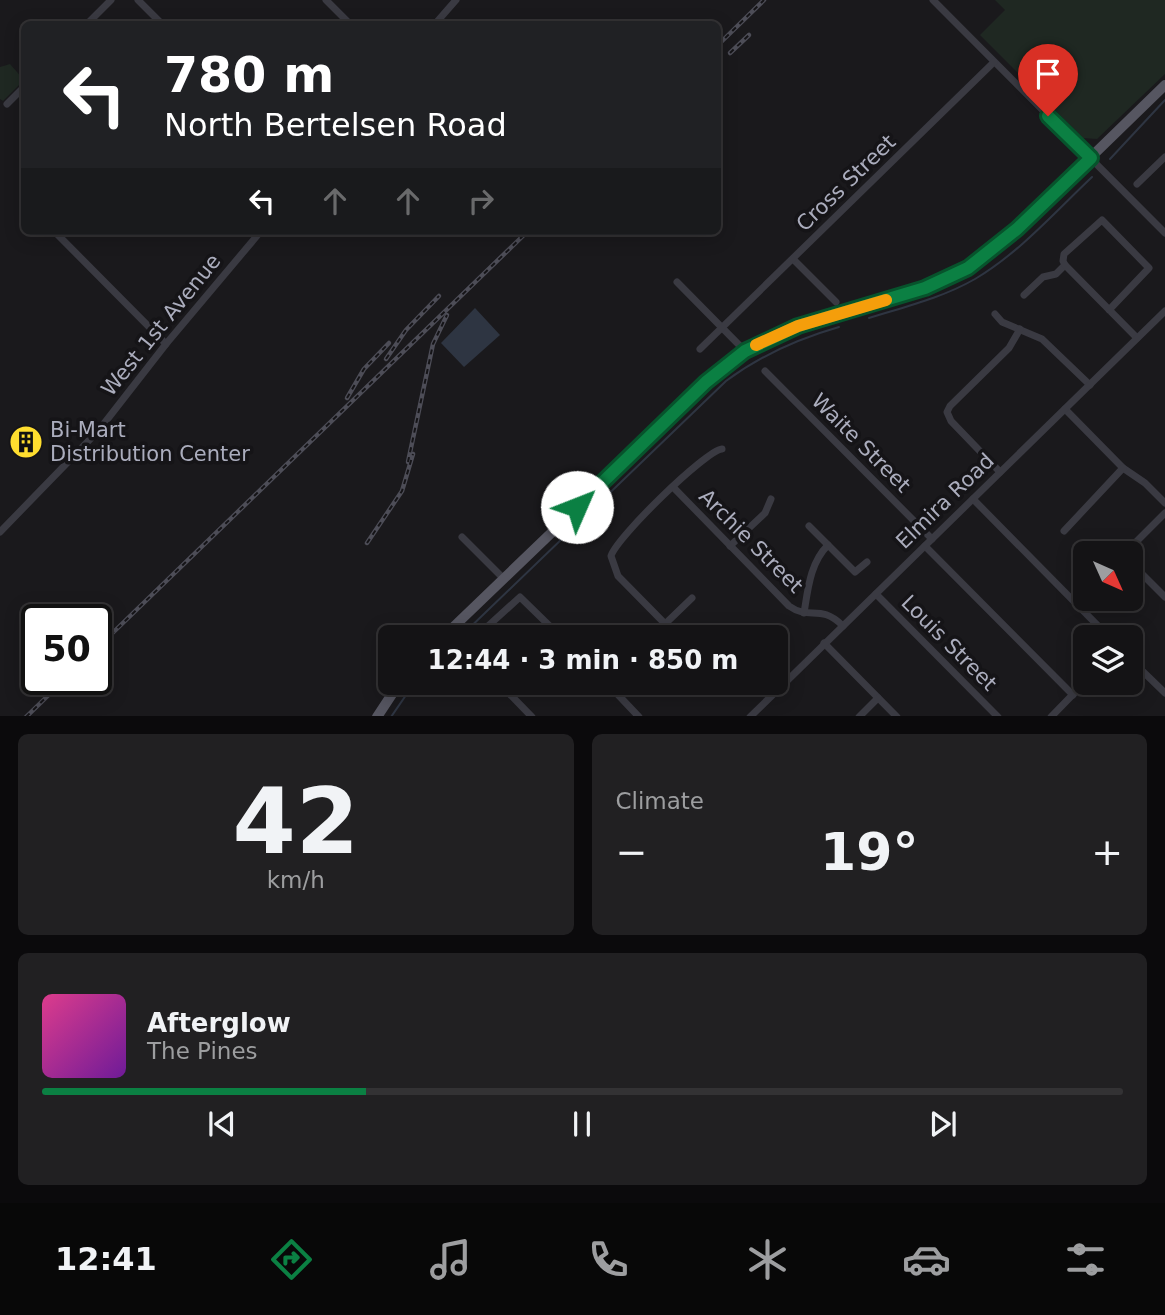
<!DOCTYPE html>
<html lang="en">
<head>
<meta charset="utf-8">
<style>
  body { margin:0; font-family:"DejaVu Sans",sans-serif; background:#212022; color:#f1f3f6; height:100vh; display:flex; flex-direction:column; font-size:26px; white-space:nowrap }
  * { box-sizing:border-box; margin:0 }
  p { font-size:23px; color:#9d9ea0 }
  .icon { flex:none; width:38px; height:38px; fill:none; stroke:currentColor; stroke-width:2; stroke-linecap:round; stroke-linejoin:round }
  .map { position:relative; height:716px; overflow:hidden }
  .panel { display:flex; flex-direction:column; gap:18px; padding:18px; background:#0b0a0c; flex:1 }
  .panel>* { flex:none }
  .banner { position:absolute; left:21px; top:21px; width:700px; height:214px; border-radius:10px; box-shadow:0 4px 18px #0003,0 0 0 2px #333234; background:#202124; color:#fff; overflow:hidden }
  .needle { width:46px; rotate:135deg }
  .tools { position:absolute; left:1073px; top:541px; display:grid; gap:14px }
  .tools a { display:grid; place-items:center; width:70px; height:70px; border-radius:10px; background:#141315; box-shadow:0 4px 18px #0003,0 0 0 2px #333234; font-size:35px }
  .speed { position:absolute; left:21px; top:604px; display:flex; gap:14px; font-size:35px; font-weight:700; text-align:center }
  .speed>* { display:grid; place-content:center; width:91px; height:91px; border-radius:50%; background:#141315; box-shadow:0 4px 18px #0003,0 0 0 2px #333234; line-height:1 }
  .speed .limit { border:4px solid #111; border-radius:10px; background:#fff; color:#111 }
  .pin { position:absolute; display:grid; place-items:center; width:60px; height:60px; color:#fff; margin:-72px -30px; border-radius:50% 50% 50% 0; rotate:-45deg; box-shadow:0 0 7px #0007 }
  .pin .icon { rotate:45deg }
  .me { position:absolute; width:77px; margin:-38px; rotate:46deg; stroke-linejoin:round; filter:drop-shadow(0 0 5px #0008) }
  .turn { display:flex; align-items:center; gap:24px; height:147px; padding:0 28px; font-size:32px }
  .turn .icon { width:91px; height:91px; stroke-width:2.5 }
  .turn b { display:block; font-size:49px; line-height:60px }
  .lanes { display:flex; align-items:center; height:66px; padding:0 28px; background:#0003; justify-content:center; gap:35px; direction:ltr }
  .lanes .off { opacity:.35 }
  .big { font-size:52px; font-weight:600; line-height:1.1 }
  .panel .tile { flex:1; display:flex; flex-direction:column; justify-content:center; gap:10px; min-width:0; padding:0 24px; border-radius:10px; background:#212022 }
  .panel .dial { align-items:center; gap:0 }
  .dial b { font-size:91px; line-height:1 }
  .song { display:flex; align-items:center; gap:21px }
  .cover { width:84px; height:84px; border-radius:10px; background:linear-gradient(135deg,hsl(330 70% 55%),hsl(280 70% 35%)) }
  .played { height:7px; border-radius:4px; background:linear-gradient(90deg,#0b8043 30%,#333234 30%) }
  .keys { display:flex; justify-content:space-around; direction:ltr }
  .heat { display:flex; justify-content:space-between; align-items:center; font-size:38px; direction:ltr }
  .panel .tiles { flex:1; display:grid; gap:18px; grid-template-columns:1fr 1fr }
  .tile:last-child { grid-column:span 2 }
  .trip { position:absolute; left:378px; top:625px; width:410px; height:70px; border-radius:10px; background:#141315; box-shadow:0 4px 18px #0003,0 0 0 2px #333234; font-weight:600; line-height:70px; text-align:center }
  .tab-bar { display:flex; height:112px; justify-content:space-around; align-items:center; background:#080808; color:#9d9ea0 }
  .tab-bar .icon { width:49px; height:49px }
  .tab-bar .on { color:#0b8043 }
  .tab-bar b { font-size:32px; color:#f1f3f6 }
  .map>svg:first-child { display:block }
  .green { fill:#1f2822 }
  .water { fill:#2e3542 }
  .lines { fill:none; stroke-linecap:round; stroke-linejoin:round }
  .stream { stroke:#2e3542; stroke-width:2 }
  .minor { stroke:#3a3a42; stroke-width:7 }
  .major { stroke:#565661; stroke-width:10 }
  .rail-casing { stroke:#4d4d57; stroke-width:4.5 }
  .rail { stroke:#151417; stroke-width:2; stroke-dasharray:5; stroke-linecap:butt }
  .route-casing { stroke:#07532c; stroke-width:18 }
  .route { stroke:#0b8043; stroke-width:12 }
  .slow { stroke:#f59e0b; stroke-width:12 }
  .labels { text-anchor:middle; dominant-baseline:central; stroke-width:7; stroke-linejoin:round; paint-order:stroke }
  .street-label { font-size:21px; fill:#abadbd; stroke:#151417 }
  .poi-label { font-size:21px; fill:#abadbd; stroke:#151417; text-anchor:start }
</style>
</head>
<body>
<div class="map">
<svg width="1165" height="717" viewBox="0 0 1165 717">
  <rect width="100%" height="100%" fill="#1a191c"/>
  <!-- green -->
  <g class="green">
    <path d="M995,0H1165V74L1097,139L1083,138L980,35L1005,10Z"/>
    <path d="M10,64L24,80L3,101L0,99V67Z"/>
  </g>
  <!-- water -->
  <path class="water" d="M475,308L500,335L464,367L441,343Z"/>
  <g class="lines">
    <!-- stream -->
    <g class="stream">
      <path d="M1110,159L1165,100"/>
      <path d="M869,318C904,307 942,298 975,279C1019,253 1055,212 1092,177"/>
      <path d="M460,637L726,381C761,355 797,339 839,327"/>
      <path d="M391,717L415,682"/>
    </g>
    <!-- minor -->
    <g class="minor">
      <path d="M138,0L162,24"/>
      <path d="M326,0L350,24"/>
      <path d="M933,0L1165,233"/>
      <path d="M87,24L111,0"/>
      <path d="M435,24L456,0"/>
      <path d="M7,104L24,87"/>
      <path d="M1137,184L1165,157"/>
      <path d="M54,231L166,344"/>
      <path d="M793,259L836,302"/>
      <path d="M677,282L745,351"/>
      <path d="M1024,295L1043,277L1056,274L1065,265"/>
      <path d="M1109,310L1149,268L1102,220L1064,254L1063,261L1065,265L1137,338"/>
      <path d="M995,314L1002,322L1042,339L1090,385"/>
      <path d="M700,349L994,62"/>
      <path d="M765,371L932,539"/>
      <path d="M1065,409L1123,468L1145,483L1165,503"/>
      <path d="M1000,472L951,421L947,412L950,406L1009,348L1020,329"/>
      <path d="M674,488L789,606C810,621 820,603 843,626"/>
      <path d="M973,499L1109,637"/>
      <path d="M809,526L855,572L867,562"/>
      <path d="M1064,531L1123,468"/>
      <path d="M0,532L99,430L166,344L261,231"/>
      <path d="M462,537L504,579"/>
      <path d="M730,546L765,513L771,499"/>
      <path d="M925,546L1073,695"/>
      <path d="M1125,553L1165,513"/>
      <path d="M1130,562L1165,597"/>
      <path d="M876,594L998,717"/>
      <path d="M1075,602L1085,592"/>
      <path d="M804,613C808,589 810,563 828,545"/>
      <path d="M665,624L692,598"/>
      <path d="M476,637L520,597L561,637"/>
      <path d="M678,637L618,576L611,556C616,538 705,451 722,449"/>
      <path d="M824,643L897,717"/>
      <path d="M1130,659L1165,693"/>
      <path d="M498,682L532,717"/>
      <path d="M606,682L639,717"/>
      <path d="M728,682H748"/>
      <path d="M748,682L759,686L771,696"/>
      <path d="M750,717L1165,311"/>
      <path d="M859,717L878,698"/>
      <path d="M1051,717L1085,682"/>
    </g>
    <!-- major -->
    <g class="major">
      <path d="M443,637L725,366L773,336L925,288L968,268L1019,227L1165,85"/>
      <path d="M377,717L400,682"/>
    </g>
    <defs>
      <g id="rail">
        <path d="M718,45L764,0"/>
        <path d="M730,53L749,35"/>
        <path d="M386,359L406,330L439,296"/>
        <path d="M347,398L364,369L389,343"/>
        <path d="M408,462L433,344L447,315"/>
        <path d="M367,543L402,491L413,454"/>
        <path d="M96,649L528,231"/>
        <path d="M26,717L65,679"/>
      </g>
    </defs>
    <!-- rail casing -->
    <use href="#rail" class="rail-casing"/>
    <!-- rail -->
    <use href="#rail" class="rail"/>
  </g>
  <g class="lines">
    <defs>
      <path id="route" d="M577,507L706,382L745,351L798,326L925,288L968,268L1017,229L1091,158L1048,116"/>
    </defs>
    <!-- route casing -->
    <use href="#route" class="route-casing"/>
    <!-- route -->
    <use href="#route" class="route"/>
    <!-- slow -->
    <path class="slow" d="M756,345L798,326L886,300"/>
  </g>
  <!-- icons -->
  <defs>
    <symbol id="building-disc" viewBox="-11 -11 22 22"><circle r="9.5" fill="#ffde2f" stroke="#151417"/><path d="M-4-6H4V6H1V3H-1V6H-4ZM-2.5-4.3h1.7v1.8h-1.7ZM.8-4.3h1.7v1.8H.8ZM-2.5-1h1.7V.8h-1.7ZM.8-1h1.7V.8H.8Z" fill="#111"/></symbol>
  </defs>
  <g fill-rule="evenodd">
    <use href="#building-disc" x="7" y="423" width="38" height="38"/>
  </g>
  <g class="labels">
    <!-- street labels -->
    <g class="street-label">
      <text transform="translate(846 183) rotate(-44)">Cross Street</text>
      <text transform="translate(161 325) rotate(-51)">West 1st Avenue</text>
      <text transform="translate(861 443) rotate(45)">Waite Street</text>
      <text transform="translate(945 501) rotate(-44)">Elmira Road</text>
      <text transform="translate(751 541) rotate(45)">Archie Street</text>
      <text transform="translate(949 643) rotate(45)">Louis Street</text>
    </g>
    <!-- poi labels -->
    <g class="poi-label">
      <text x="50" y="430">Bi-Mart<tspan x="50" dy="24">Distribution Center</tspan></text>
    </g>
  </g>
</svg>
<div class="tools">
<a><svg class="needle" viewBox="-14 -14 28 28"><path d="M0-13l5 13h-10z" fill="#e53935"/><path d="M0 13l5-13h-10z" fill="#9d9ea0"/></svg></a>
<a><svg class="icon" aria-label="layers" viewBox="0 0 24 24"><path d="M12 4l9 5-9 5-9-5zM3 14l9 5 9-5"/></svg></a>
</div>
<div class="speed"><div class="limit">50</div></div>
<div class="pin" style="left:1048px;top:116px;background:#d93025"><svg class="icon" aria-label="arrive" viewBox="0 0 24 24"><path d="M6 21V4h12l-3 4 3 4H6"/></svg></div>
<svg class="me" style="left:577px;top:507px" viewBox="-20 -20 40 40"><circle r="19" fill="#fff"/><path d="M0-13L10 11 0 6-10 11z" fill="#0b8043"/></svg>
<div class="trip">12:44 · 3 min · 850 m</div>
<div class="banner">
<div class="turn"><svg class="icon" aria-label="left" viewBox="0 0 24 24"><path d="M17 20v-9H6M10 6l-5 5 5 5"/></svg><div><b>780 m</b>North Bertelsen Road</div></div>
<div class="lanes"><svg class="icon" aria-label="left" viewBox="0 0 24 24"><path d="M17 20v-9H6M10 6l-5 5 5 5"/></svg><svg class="icon off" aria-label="ahead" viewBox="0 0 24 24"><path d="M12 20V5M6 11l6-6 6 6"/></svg><svg class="icon off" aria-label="ahead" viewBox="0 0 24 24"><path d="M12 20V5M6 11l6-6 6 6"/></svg><svg class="icon off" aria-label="right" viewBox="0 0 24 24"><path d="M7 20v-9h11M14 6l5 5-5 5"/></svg></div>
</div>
</div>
<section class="panel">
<div class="tiles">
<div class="tile dial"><b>42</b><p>km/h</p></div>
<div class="tile"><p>Climate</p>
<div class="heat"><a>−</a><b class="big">19°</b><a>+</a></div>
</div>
<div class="tile">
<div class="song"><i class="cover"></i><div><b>Afterglow</b><p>The Pines</p></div></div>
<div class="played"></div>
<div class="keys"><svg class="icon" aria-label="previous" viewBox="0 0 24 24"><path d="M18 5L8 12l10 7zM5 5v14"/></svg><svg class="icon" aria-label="pause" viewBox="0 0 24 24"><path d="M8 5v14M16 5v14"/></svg><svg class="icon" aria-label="next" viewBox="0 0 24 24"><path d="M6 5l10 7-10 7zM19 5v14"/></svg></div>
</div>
</div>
</section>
<nav class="tab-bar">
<b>12:41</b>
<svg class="icon on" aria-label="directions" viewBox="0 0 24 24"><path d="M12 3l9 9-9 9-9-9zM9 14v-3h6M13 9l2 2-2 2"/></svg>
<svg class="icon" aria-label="music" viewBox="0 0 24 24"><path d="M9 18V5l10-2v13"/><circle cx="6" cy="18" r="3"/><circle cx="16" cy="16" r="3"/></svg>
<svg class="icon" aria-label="phone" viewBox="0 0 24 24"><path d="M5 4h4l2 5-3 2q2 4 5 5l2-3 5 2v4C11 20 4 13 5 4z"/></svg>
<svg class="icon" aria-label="climate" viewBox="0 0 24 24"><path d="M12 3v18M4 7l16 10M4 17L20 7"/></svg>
<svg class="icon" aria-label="car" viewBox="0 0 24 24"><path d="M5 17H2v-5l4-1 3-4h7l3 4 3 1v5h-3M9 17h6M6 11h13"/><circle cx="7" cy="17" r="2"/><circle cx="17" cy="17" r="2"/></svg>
<svg class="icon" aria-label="filters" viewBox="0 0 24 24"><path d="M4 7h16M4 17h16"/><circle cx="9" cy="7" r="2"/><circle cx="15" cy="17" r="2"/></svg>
</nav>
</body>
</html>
